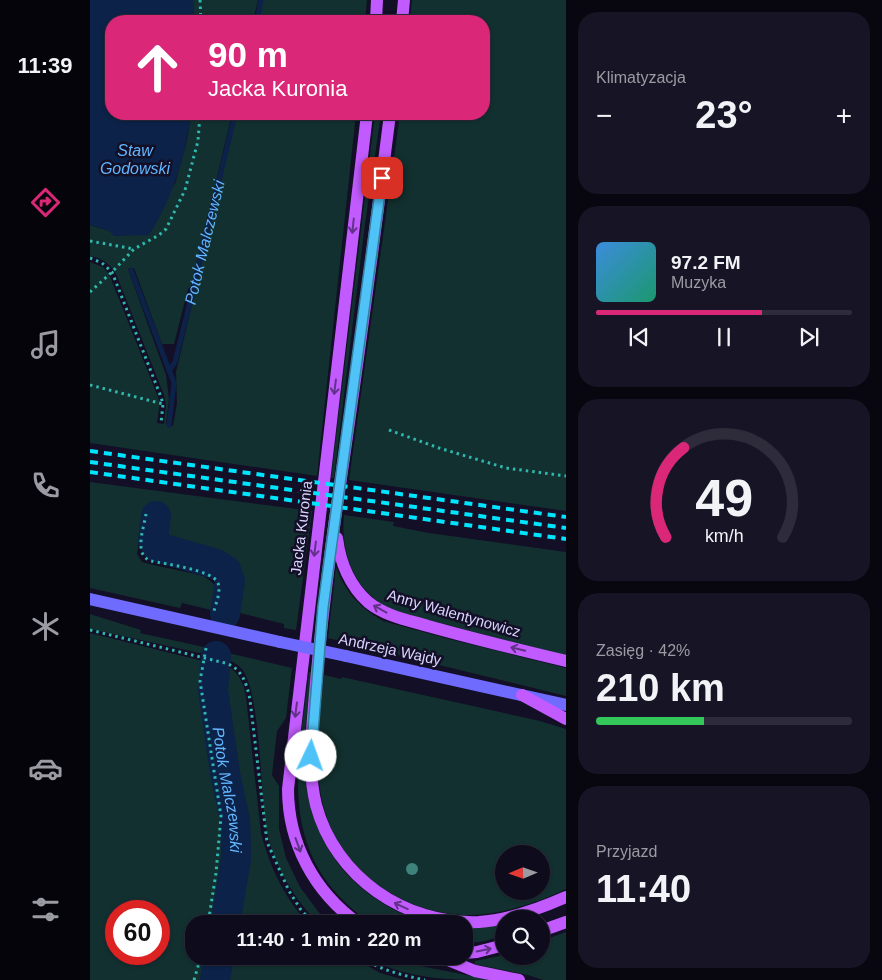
<!DOCTYPE html>
<html lang="pl">
<head>
<meta charset="utf-8">
<style>
  body { margin:0; font-family:Arial,sans-serif; background:#171425; color:#f1f3f6; height:100vh; display:flex; flex-direction:column; font-size:19px; white-space:nowrap }
  * { box-sizing:border-box; margin:0 }
  p { font-size:16px; color:#9b9ba3 }
  .icon { flex:none; width:28px; height:28px; fill:none; stroke:currentColor; stroke-width:2; stroke-linecap:round; stroke-linejoin:round }
  .map { position:relative; flex:1; overflow:hidden }
  .side { display:flex; flex-direction:column; gap:12px; padding:12px; background:#08060f; width:316px }
  .side>* { flex:none }
  .banner { position:absolute; left:15px; top:15px; width:385px; height:105px; border-radius:20px; box-shadow:0 1px 4px #0004,0 0 0 1px #2e2b3b; background:#db2777; color:#fff; overflow:hidden }
  .needle { width:32px; rotate:268deg }
  .buttons { position:absolute; left:405px; top:845px; display:grid; gap:10px }
  .buttons a { display:grid; place-items:center; width:55px; height:55px; border-radius:50%; background:#0e0b1c; box-shadow:0 1px 4px #0004,0 0 0 1px #2e2b3b; font-size:25px }
  .speed { position:absolute; left:15px; top:900px; display:flex; gap:10px; font-size:25px; font-weight:700; text-align:center }
  .speed>* { display:grid; place-content:center; width:65px; height:65px; border-radius:50%; background:#0e0b1c; box-shadow:0 1px 4px #0004,0 0 0 1px #2e2b3b; line-height:1 }
  .speed .limit { border:8px solid #d22; background:#fff; color:#111 }
  .pin { position:absolute; display:grid; place-items:center; width:42px; height:42px; color:#fff; margin:-21px; border-radius:10px; box-shadow:0 2px 8px #0006 }
  .me { position:absolute; width:55px; margin:-28px; rotate:3deg; stroke-linejoin:round; filter:drop-shadow(0 0 4px #0008) }
  .turn { display:flex; align-items:center; gap:18px; height:105px; padding:0 20px; font-size:22px }
  .turn .icon { width:65px; height:65px; stroke-width:2.5 }
  .turn b { display:block; font-size:35px; line-height:42px }
  .big { font-size:38px; font-weight:600; line-height:1.1 }
  .side .card { flex:1; display:flex; flex-direction:column; justify-content:center; gap:8px; min-width:0; padding:0 18px; border-radius:20px; background:#171425 }
  .side .dial { align-items:center; gap:0 }
  .dial svg { height:130px; overflow:visible; fill:none; stroke:#2e2b3b; stroke-width:7; stroke-linecap:round; text-anchor:middle }
  .dial text { fill:#f1f3f6; stroke:none }
  .song { display:flex; align-items:center; gap:15px }
  .cover { width:60px; height:60px; border-radius:8px; background:linear-gradient(135deg,hsl(210 70% 55%),hsl(160 70% 35%)) }
  .played { height:5px; border-radius:2px; background:linear-gradient(90deg,#db2777 65%,#2e2b3b 65%) }
  .keys { display:flex; justify-content:space-around; direction:ltr }
  .heat { display:flex; justify-content:space-between; align-items:center; font-size:28px; direction:ltr }
  .charge { height:8px; border-radius:4px; background:linear-gradient(90deg,#34c759 42%,#2e2b3b 0) }
  .trip { position:absolute; left:95px; top:915px; width:288px; height:50px; border-radius:20px; background:#0e0b1c; box-shadow:0 1px 4px #0004,0 0 0 1px #2e2b3b; font-weight:600; line-height:50px; text-align:center }
  main { display:flex; flex:1; min-height:0 }
  .dock { display:flex; flex-direction:column; width:90px; justify-content:space-around; align-items:center; background:#06040b; color:#9b9ba3 }
  .dock .icon { width:35px; height:35px }
  .dock .on { color:#db2777 }
  .dock b { font-size:22px; color:#f1f3f6 }
  .map>svg:first-child { display:block }
  .green { fill:#12302f; fill-rule:evenodd }
  .water { fill:#0c2248 }
  .lines { fill:none; stroke-linecap:round; stroke-linejoin:round }
  .stream { stroke:#0c2248; stroke-width:5 }
  .river { stroke:#0c2248; stroke-width:30 }
  .path { stroke:#2fb8b0; stroke-width:3; stroke-dasharray:2.5 4; stroke-linecap:butt }
  .secondary { stroke:#6f6bff; stroke-width:12 }
  .primary { stroke:#c25bff; stroke-width:12 }
  .rail { stroke:#00e5ff; stroke-width:4; stroke-dasharray:8 6; stroke-linecap:butt }
  .secondary-bridge { stroke:#6f6bff; stroke-width:12 }
  .tree { fill:#3d827b }
  .oneway { stroke:#623188 }
  .route-casing { stroke:#337fa1; stroke-width:12 }
  .route { stroke:#4fc3f7; stroke-width:9 }
  .labels { text-anchor:middle; dominant-baseline:central; stroke-width:5; stroke-linejoin:round; paint-order:stroke }
  .street-label { font-size:15px; fill:#d9d4ff; stroke:#130f26 }
  .water-label { font-size:16px; font-style:italic; fill:#62b6ff; stroke:#130f26 }
</style>
</head>
<body>
<main>
<nav class="dock">
<b>11:39</b>
<svg class="icon on" aria-label="directions" viewBox="0 0 24 24"><path d="M12 3l9 9-9 9-9-9zM9 14v-3h6M13 9l2 2-2 2"/></svg>
<svg class="icon" aria-label="music" viewBox="0 0 24 24"><path d="M9 18V5l10-2v13"/><circle cx="6" cy="18" r="3"/><circle cx="16" cy="16" r="3"/></svg>
<svg class="icon" aria-label="phone" viewBox="0 0 24 24"><path d="M5 4h4l2 5-3 2q2 4 5 5l2-3 5 2v4C11 20 4 13 5 4z"/></svg>
<svg class="icon" aria-label="climate" viewBox="0 0 24 24"><path d="M12 3v18M4 7l16 10M4 17L20 7"/></svg>
<svg class="icon" aria-label="car" viewBox="0 0 24 24"><path d="M5 17H2v-5l4-1 3-4h7l3 4 3 1v5h-3M9 17h6M6 11h13"/><circle cx="7" cy="17" r="2"/><circle cx="17" cy="17" r="2"/></svg>
<svg class="icon" aria-label="filters" viewBox="0 0 24 24"><path d="M4 7h16M4 17h16"/><circle cx="9" cy="7" r="2"/><circle cx="15" cy="17" r="2"/></svg>
</nav>
<div class="map">
<svg width="476" height="980" viewBox="0 0 476 980">
  <rect width="100%" height="100%" fill="#130f26"/>
  <!-- green -->
  <g class="green">
    <path d="M103,0H168L163,21H104Z"/>
    <path d="M173,0H277L275,21H169Z"/>
    <path d="M322,0H476V511L259,480L310,114H394V21H320Z"/>
    <path d="M101,114H142L101,287L98,289L84,344H72L44,268L38,269L76,375L79,399L76,424L83,426L87,403L86,372L147,114H266L227,476L0,443V262L13,267L19,274L70,402L67,423L74,424L76,406L74,395L26,274C20,264 12,258 0,256V225L20,231L85,184L97,140Z"/>
    <path d="M285,114H291L275,224L244,478H241Z"/>
    <path d="M0,482L222,511L206,630L194,628V624L138,610C140,600 145,587 143,576C138,548 92,552 72,545C65,538 69,526 69,516L53,514L47,554L52,562L55,563L114,576L125,585L126,588L121,610L92,603L90,608L0,588Z"/>
    <path d="M254,515L304,522L303,526L339,533L476,552V655C434,645 392,634 350,623C327,616 299,613 280,595C259,575 251,544 254,515Z"/>
    <path d="M55,543L59,550L64,555L123,567L132,574L134,588L127,576L122,572L58,557L54,550Z"/>
    <path d="M246,567C256,593 269,607 293,621L363,640L476,668V696L238,638Z"/>
    <path d="M0,614L51,630L50,633L114,647V651L110,653L0,629Z"/>
    <path d="M0,633L137,667L142,669L148,675L154,687L156,697L171,833C179,865 195,900 219,924H104V956H261L290,973L315,980H0ZM26,911H69V954H26Z"/>
    <path d="M121,649L202,668L196,718L187,731L182,775L189,786V829L196,858L210,887L230,914L242,924H229C205,900 184,866 177,832C170,797 171,689 151,668C142,659 130,657 119,655Z"/>
    <path d="M219,672H222C218,706 212,741 215,775C221,849 268,902 339,924C327,924 294,926 285,924C272,919 259,906 249,896C189,833 210,749 219,672Z"/>
    <path d="M234,675L251,679L252,677L450,721L476,729V889C447,903 413,914 381,915C317,916 253,873 235,812C222,768 230,719 234,675ZM414,854H451V891H414Z"/>
    <path d="M414,924V935L395,941L374,944V929Z"/>
    <path d="M476,932V980H453L438,975L384,964L385,961L414,955V956H451V941Z"/>
    <path d="M274,956H292L315,963L402,980C356,980 315,979 274,956Z"/>
  </g>
  <!-- water -->
  <path class="water" d="M0,0H103L104,21H21V114H101C95,157 83,198 59,235L24,236C18,228 9,228 0,225Z"/>
  <g class="lines">
    <!-- stream -->
    <g class="stream">
      <path d="M167,21L171,0"/>
      <path d="M41,270L84,383L79,425"/>
      <path id="s1" d="M79,371L85,362L97,314L145,114"/>
    </g>
    <!-- river -->
    <g class="river">
      <path d="M66,516L63,540L67,547L126,564L136,570L140,581L135,614"/>
      <path id="s2" d="M126,656L123,690L135,773L145,820L146,844V859L135,924"/>
      <path d="M125,980L129,956"/>
    </g>
    <!-- path -->
    <g class="path">
      <path d="M110,0L111,21"/>
      <path d="M0,241L44,249"/>
      <path d="M0,258L12,263L22,272L71,397L73,404L71,423"/>
      <path d="M0,292L22,272L44,249L69,235L76,229L95,190L108,141L110,114"/>
      <path d="M0,385L73,404"/>
      <path d="M299,430L349,448L416,468L476,476"/>
      <path d="M56,514C54,528 43,555 61,561C75,564 123,570 128,583C131,592 126,603 124,611"/>
      <path d="M0,630L135,663C152,668 157,684 160,700L177,842L199,891L211,910L224,924"/>
      <path d="M116,648L110,681L131,816L126,873L118,924"/>
      <path d="M267,956C289,969 310,975 335,980"/>
      <path d="M104,980L111,956"/>
    </g>
    <!-- secondary -->
    <g class="secondary">
      <path d="M0,599L190,642"/>
      <path d="M256,656L476,705"/>
    </g>
    <!-- primary -->
    <g class="primary">
      <path d="M286,21L287,0"/>
      <path d="M312,21L314,0"/>
      <path d="M300,114C283,249 265,384 245,519C237,577 230,635 225,694C222,730 217,769 226,805C245,877 315,925 389,922C418,920 449,909 476,897"/>
      <path d="M247,538C250,562 260,586 278,602C295,616 318,620 338,626C384,639 430,650 476,661"/>
      <path d="M432,695L476,719"/>
      <path d="M269,924C224,892 198,843 198,789L277,114"/>
      <path d="M451,931L476,922"/>
      <path d="M374,953L387,952L414,945"/>
      <path d="M348,956L385,971L429,980"/>
    </g>
    <!-- rail -->
    <g class="rail">
      <path d="M0,451L476,517"/>
      <path d="M0,462L476,528"/>
      <path d="M0,472L476,539"/>
    </g>
    <!-- secondary-bridge -->
    <path class="secondary-bridge" d="M190,642L256,656"/>
  </g>
  <!-- trees -->
  <circle class="tree" cx="322" cy="869" r="6"/>
  <!-- one-way arrows -->
  <defs><path id="oneway-shaft" d="M-6 0H5M1.5-3L5.5 0L1.5 3" fill="none" stroke-width="1.6" stroke-linecap="round" stroke-linejoin="round" transform="scale(1.25)"/></defs>
  <g class="oneway">
    <use href="#oneway-shaft" transform="translate(263 226) rotate(96)"/>
    <use href="#oneway-shaft" transform="translate(245 387) rotate(97)"/>
    <use href="#oneway-shaft" transform="translate(225 549) rotate(97)"/>
    <use href="#oneway-shaft" transform="translate(290 609) rotate(-151)"/>
    <use href="#oneway-shaft" transform="translate(428 649) rotate(-166)"/>
    <use href="#oneway-shaft" transform="translate(206 710) rotate(97)"/>
    <use href="#oneway-shaft" transform="translate(208 845) rotate(70)"/>
    <use href="#oneway-shaft" transform="translate(311 906) rotate(-155)"/>
    <use href="#oneway-shaft" transform="translate(394 950) rotate(-12)"/>
  </g>
  <g class="lines">
    <defs>
      <path id="route" d="M221,756L233,607L292,178"/>
    </defs>
    <!-- route casing -->
    <use href="#route" class="route-casing"/>
    <!-- route -->
    <use href="#route" class="route"/>
  </g>
  <g class="labels">
    <!-- street labels -->
    <g class="street-label">
      <text transform="translate(211 528) rotate(-83)">Jacka Kuronia</text>
      <text transform="translate(364 613) rotate(16)">Anny Walentynowicz</text>
      <text transform="translate(300 649) rotate(12)">Andrzeja Wajdy</text>
    </g>
    <!-- water labels -->
    <g class="water-label">
      <text x="45" y="150">Staw<tspan x="45" dy="18">Godowski</tspan></text>
      <text stroke="none"><textPath href="#s1" startOffset="134">Potok Malczewski</textPath></text>
      <text stroke="none"><textPath href="#s2" startOffset="135">Potok Malczewski</textPath></text>
    </g>
  </g>
</svg>
<div class="buttons">
<a><svg class="needle" viewBox="-14 -14 28 28"><path d="M0-13l5 13h-10z" fill="#e53935"/><path d="M0 13l5-13h-10z" fill="#9b9ba3"/></svg></a>
<a><svg class="icon" aria-label="search" viewBox="0 0 24 24"><circle cx="10" cy="10" r="6"/><path d="M15 15l6 6"/></svg></a>
</div>
<div class="speed"><div class="limit">60</div></div>
<div class="pin" style="left:292px;top:178px;background:#d93025"><svg class="icon" aria-label="arrive" viewBox="0 0 24 24"><path d="M6 21V4h12l-3 4 3 4H6"/></svg></div>
<svg class="me" style="left:221px;top:756px" viewBox="-20 -20 40 40"><circle r="19" fill="#fff"/><path d="M0-13L10 11 0 6-10 11z" fill="#4fc3f7"/></svg>
<div class="trip">11:40 · 1 min · 220 m</div>
<div class="banner">
<div class="turn"><svg class="icon" aria-label="ahead" viewBox="0 0 24 24"><path d="M12 20V5M6 11l6-6 6 6"/></svg><div><b>90 m</b>Jacka Kuronia</div></div>
</div>
</div>
<section class="side">
<div class="card"><p>Klimatyzacja</p>
<div class="heat"><a>−</a><b class="big">23°</b><a>+</a></div>
</div>
<div class="card">
<div class="song"><i class="cover"></i><div><b>97.2 FM</b><p>Muzyka</p></div></div>
<div class="played"></div>
<div class="keys"><svg class="icon" aria-label="previous" viewBox="0 0 24 24"><path d="M18 5L8 12l10 7zM5 5v14"/></svg><svg class="icon" aria-label="pause" viewBox="0 0 24 24"><path d="M8 5v14M16 5v14"/></svg><svg class="icon" aria-label="next" viewBox="0 0 24 24"><path d="M6 5l10 7-10 7zM19 5v14"/></svg></div>
</div>
<div class="card dial"><svg viewBox="0 0 100 80">
<path d="M14 69A42 42 0 1 1 86 69"/>
<path d="M14 69A42 42 0 0 1 25 14" stroke="#db2777"/>
<text x="50" y="56" font-size="32" font-weight="700">49</text>
<text x="50" y="72" font-size="11">km/h</text>
</svg></div>
<div class="card"><p>Zasięg · 42%</p><b class="big">210 km</b><div class="charge"></div></div>
<div class="card"><p>Przyjazd</p><b class="big">11:40</b></div>
</section>
</main>
</body>
</html>
